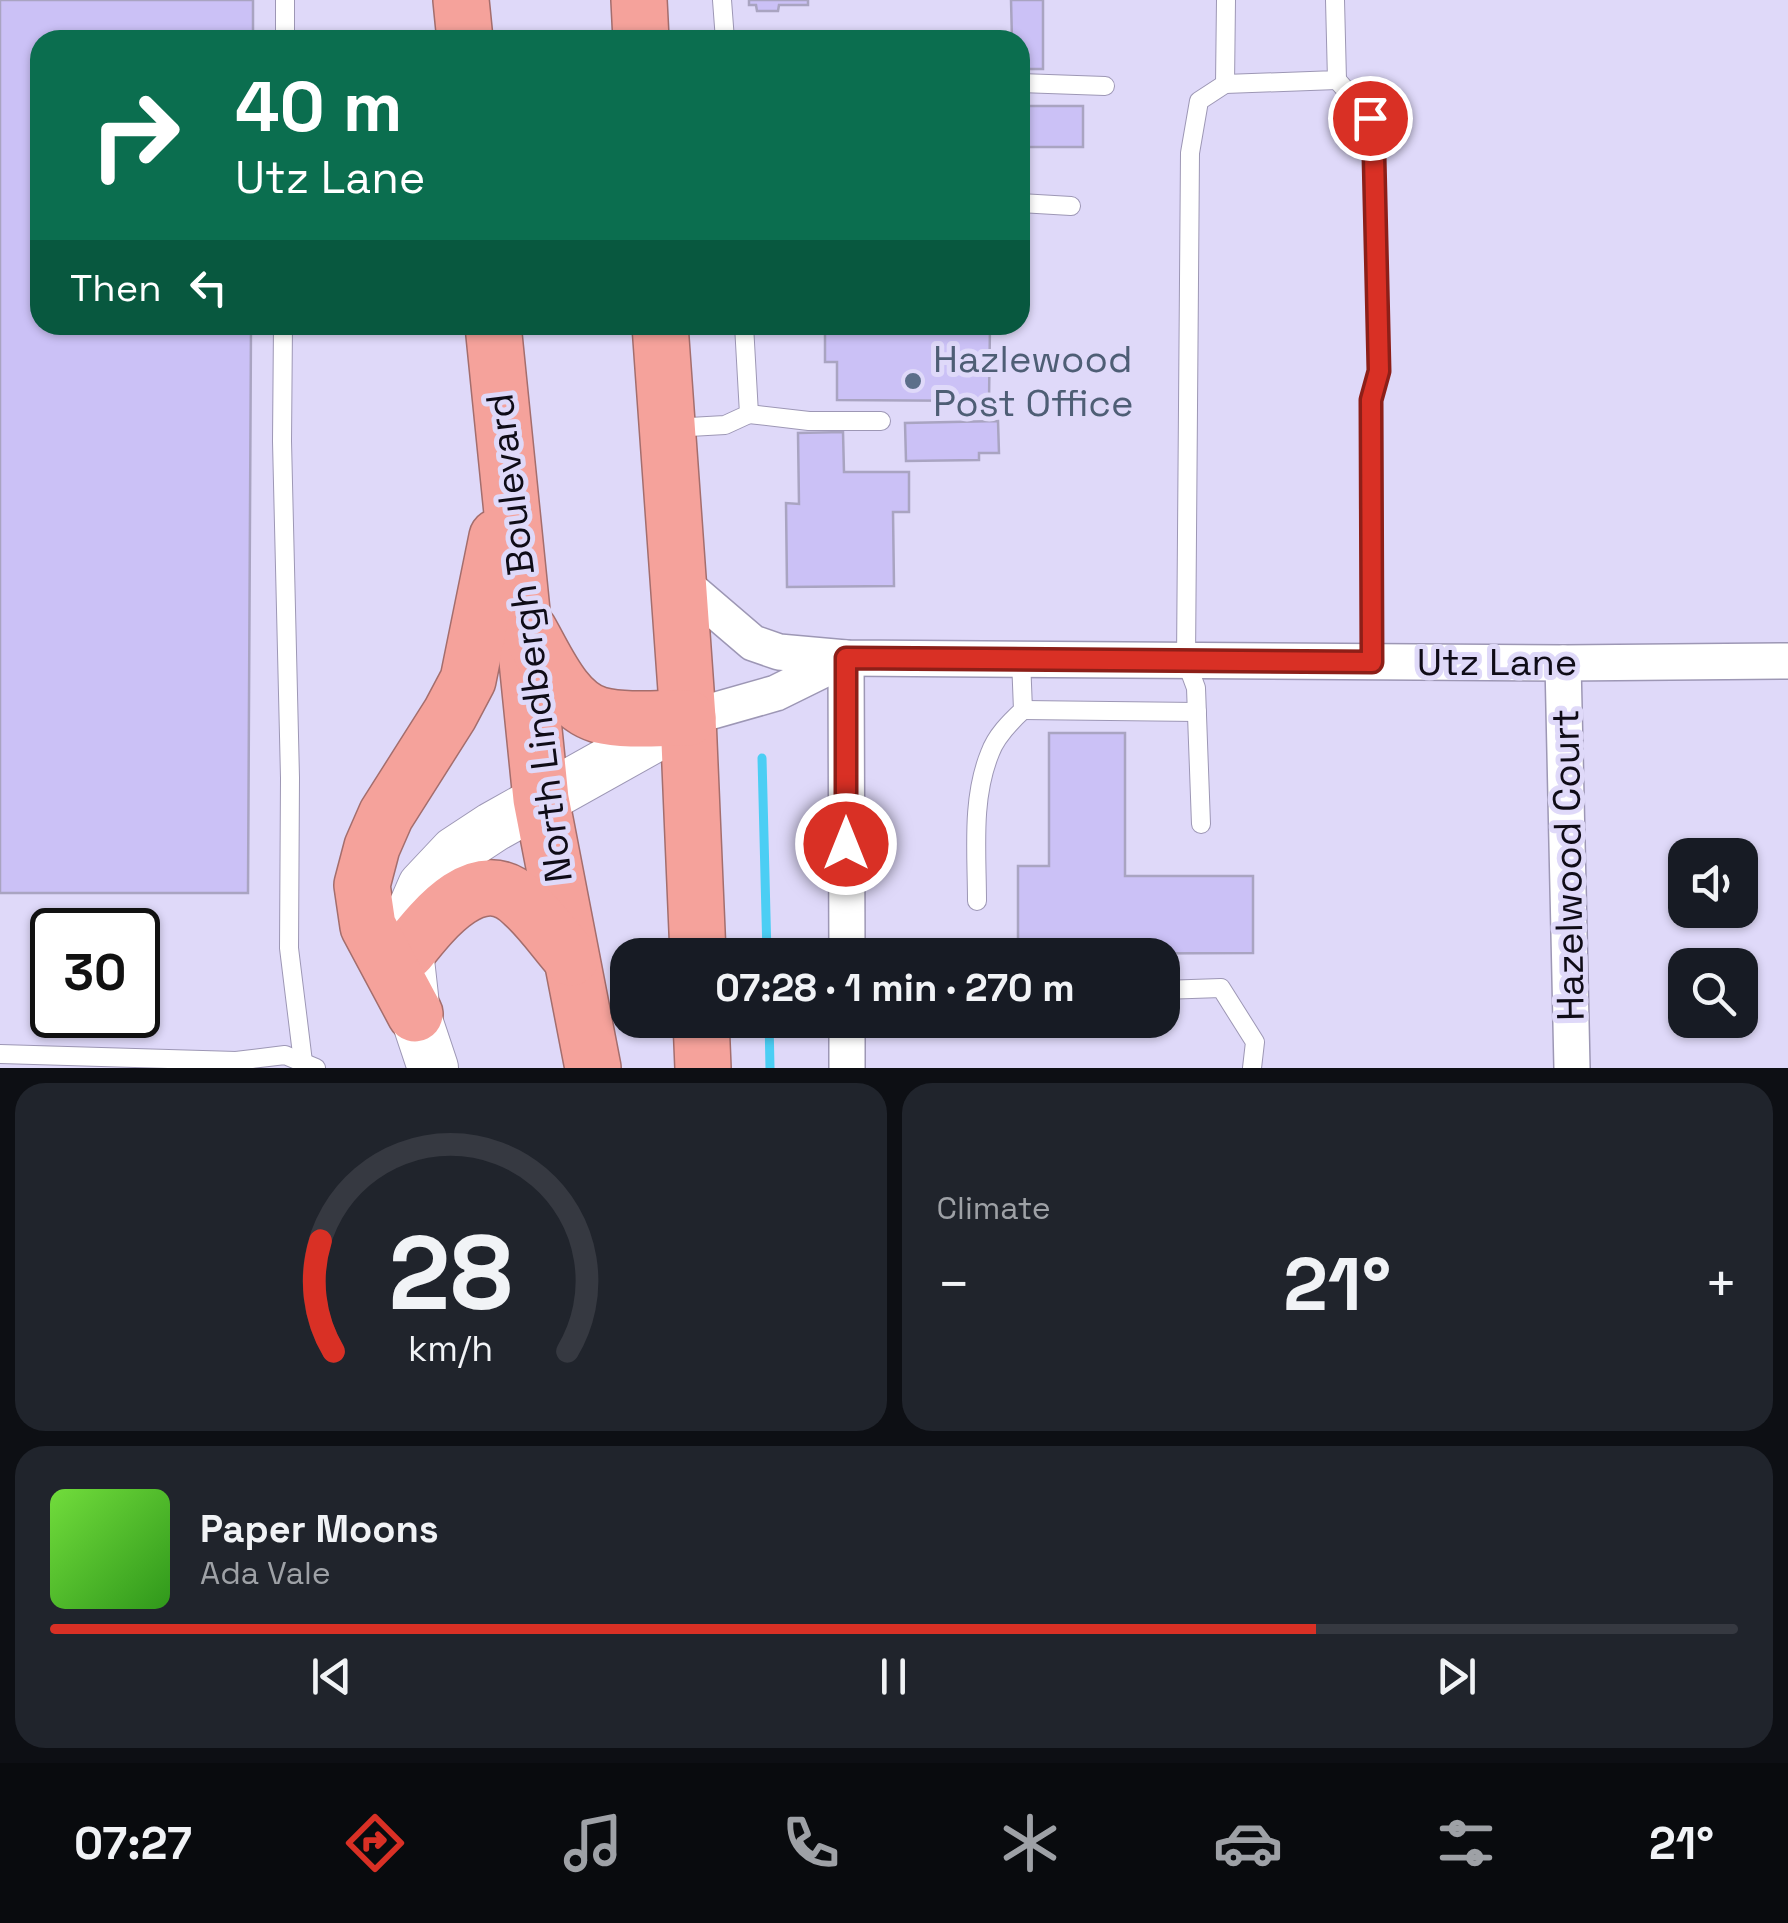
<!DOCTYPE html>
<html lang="en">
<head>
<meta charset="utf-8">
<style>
  body { margin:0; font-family:"Space Grotesk",sans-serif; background:#20242c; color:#f1f3f6; height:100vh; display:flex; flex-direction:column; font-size:38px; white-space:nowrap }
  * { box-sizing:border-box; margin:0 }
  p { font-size:32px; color:#9ea1a6 }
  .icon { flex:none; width:55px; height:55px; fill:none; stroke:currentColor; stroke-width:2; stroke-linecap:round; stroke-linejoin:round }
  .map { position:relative; height:1068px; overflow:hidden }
  .side { display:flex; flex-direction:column; gap:15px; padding:15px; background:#0d0f14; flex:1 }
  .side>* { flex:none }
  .hud { position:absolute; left:30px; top:30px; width:1000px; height:305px; border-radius:30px; box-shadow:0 2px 8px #0004; background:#0b6e4f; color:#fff; overflow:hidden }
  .tools { position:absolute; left:1668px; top:838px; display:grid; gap:20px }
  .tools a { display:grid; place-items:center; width:90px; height:90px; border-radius:20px; background:#171b24; box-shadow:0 2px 8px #0004; font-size:50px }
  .speed { position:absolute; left:30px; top:908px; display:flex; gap:20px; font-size:50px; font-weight:700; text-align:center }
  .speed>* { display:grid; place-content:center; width:130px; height:130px; border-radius:50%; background:#171b24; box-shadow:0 2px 8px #0004; line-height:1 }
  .speed .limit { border:5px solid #111; border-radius:15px; background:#fff; color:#111 }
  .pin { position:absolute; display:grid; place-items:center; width:85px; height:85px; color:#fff; margin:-42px; border:5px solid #fff; border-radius:50%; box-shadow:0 2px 10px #0007 }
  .me { position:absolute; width:110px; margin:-55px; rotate:0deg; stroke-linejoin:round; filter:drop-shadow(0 0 8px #0008) }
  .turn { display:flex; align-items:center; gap:35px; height:210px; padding:0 40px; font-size:45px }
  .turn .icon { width:130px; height:130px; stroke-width:2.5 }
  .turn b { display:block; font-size:70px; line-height:85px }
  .then { display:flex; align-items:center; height:95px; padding:0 40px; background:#0003; gap:20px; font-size:38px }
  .big { font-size:75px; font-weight:700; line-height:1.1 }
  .side .tile { flex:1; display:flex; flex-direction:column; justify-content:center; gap:15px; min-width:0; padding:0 35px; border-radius:30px; background:#20242c }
  .side .dial { align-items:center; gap:0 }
  .dial svg { height:260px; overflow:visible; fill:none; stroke:#363941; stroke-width:7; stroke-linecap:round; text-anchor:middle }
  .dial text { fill:#f1f3f6; stroke:none }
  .song { display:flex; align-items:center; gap:30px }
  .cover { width:120px; height:120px; border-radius:15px; background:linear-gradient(135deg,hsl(100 70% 55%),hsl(110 70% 35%)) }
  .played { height:10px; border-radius:5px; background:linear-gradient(90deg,#d93025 75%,#363941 75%) }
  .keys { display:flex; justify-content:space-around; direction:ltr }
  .heat { display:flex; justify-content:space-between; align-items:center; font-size:55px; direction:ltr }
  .side .tiles { flex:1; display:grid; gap:15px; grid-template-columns:1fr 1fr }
  .tile:last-child { grid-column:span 2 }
  .trip { position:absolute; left:610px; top:938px; width:570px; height:100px; border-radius:30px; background:#171b24; box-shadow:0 2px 8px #0004; font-weight:700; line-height:100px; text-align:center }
  .menu { display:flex; height:160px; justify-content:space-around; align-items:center; background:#090b0e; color:#9ea1a6 }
  .menu .icon { width:70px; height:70px }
  .menu .selected { color:#d93025 }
  .menu b { font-size:45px; color:#f1f3f6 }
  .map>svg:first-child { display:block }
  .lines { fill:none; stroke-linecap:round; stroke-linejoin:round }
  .stream { stroke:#4bcef4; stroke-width:9 }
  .building { fill:#cbc1f6; stroke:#a9a4c1; stroke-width:2.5 }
  .lane-casing { stroke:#9d97b5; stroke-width:20 }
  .street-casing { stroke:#9d97b5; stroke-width:38 }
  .secondary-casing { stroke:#9d97b5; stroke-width:52 }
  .highway-casing { stroke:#a46e6d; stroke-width:58 }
  .lane { stroke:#fff; stroke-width:18 }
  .street { stroke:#fff; stroke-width:35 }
  .secondary { stroke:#fff; stroke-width:50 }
  .highway { stroke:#f5a29b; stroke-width:55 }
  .route-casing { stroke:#8d1f18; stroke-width:25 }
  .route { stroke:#d93025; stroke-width:18 }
  .service-dot { fill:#5c6f8a; stroke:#dfd9f9; stroke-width:4 }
  .labels { text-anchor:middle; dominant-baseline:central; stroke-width:10; stroke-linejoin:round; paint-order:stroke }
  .service-label { font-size:38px; fill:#4e5e75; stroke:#dfd9f9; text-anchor:start }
  .street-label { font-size:38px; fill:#0f0c17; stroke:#dfd9f9 }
</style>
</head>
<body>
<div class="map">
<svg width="1788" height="1068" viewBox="0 0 1788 1068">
  <rect width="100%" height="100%" fill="#dfd9f9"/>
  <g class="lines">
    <!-- stream -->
    <g class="stream">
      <path d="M762,758L767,955"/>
      <path d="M769,1020L770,1068"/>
    </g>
  </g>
  <!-- building -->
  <g class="building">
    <path d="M0,0H253V40H40V325H251L248,893H0Z"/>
    <path d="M749,0H808V5H779L778,11H757L756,5H749Z"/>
    <path d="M1011,0H1043V69H1020V40H1012Z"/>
    <rect x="1020" y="106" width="63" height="41"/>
    <path d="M825,325H990L989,401L837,400V362H825Z"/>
    <path d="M998,421L999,453H979V460L906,461L905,423Z"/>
    <path d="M843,432L844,472H909V512H893L894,586L787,587L786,503L799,504L798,433Z"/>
    <path d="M1049,733H1125V876H1253V953L1018,954V866H1049Z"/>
  </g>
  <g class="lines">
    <defs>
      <g id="lane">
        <path d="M722,0L725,40"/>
        <path d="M1226,0L1225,84L1337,80L1335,0"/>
        <path d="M285,40V0"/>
        <path d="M1337,80L1370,118L1374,157L1379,371L1371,400L1372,662"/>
        <path d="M1020,83L1105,86"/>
        <path d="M1020,203L1071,206"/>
        <path d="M283,325L282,441L290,778L289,948L303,1062"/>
        <path d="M749,414L809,421H881"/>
        <path d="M672,428L725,425L749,414L744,325"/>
        <path d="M1023,710L1197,712"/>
        <path d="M1201,824L1196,688L1186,661L1190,153L1199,101L1225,84"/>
        <path d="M977,901C977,853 971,799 990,753C996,736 1010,722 1023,710L1021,659"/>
        <path d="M1162,990L1221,988L1255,1042L1252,1068"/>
        <path d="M0,1054L236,1061L285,1055L316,1068"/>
      </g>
      <g id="street">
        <path d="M677,578L753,643L779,652L846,658L1563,663L1788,661"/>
        <path d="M846,658L847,955"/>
        <path d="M1563,663L1572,1068"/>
        <path d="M688,718L776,693L845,659"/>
        <path d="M847,1020V1068"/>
      </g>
      <path id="secondary" d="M433,1068L415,1014L408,951L410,916L423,886L455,852L493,827L688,718"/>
      <g id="highway">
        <path d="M461,0L465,40"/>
        <path d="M639,0L641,40"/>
        <path d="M493,325L541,799L593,1068"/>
        <path d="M660,325L688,718L698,955"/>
        <path d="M529,630C546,659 564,705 599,715C627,722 660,718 688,718"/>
        <path d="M408,951C434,918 480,860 523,903C541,919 555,940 571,958"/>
        <path d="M415,1014L368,926L362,885L372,847L386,815L450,714L468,680L497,537"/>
        <path d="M701,1020L703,1068"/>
      </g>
    </defs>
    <!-- lane casing -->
    <use href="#lane" class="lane-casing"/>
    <!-- street casing -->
    <use href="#street" class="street-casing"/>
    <!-- secondary casing -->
    <use href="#secondary" class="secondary-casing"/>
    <!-- highway casing -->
    <use href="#highway" class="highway-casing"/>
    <!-- lane -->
    <use href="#lane" class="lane"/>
    <!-- street -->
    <use href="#street" class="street"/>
    <!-- secondary -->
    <use href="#secondary" class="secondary"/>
    <!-- highway -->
    <use href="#highway" class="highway"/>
  </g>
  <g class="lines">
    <defs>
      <path id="route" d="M846,844V658L1372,662L1371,400L1379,371L1374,156L1370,118"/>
    </defs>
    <!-- route casing -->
    <use href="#route" class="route-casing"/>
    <!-- route -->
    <use href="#route" class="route"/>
  </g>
  <!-- markers -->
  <circle class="service-dot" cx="913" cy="381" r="10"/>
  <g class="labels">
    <!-- service labels -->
    <g class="service-label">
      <text x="933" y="359">Hazlewood<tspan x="933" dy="44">Post Office</tspan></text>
    </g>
    <!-- street labels -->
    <g class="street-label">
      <text transform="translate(529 638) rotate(-97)">North Lindbergh Boulevard</text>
      <text x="1497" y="662">Utz Lane</text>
      <text transform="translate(1568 865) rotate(-91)">Hazelwood Court</text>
    </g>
  </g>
</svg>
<div class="tools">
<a><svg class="icon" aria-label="sound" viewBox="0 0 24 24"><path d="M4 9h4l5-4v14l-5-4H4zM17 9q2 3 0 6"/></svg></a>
<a><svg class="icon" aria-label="search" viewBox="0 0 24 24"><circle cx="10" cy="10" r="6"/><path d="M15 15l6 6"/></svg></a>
</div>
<div class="speed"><div class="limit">30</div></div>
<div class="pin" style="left:1370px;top:118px;background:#d93025"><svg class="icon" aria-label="arrive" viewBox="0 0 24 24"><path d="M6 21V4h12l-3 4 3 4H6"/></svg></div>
<svg class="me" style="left:846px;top:844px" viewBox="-20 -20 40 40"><circle r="17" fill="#d93025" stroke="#fff" stroke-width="3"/><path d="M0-11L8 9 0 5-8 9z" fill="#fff"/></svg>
<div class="trip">07:28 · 1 min · 270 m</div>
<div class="hud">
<div class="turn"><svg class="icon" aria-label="right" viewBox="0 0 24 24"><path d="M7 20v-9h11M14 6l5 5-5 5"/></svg><div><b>40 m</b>Utz Lane</div></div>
<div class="then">Then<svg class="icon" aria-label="left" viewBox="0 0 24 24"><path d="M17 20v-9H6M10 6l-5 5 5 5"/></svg></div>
</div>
</div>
<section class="side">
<div class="tiles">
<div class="tile dial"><svg viewBox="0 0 100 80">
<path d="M14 69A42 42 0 1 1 86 69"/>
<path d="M14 69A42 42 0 0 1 10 35" stroke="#d93025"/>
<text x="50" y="56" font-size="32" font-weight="700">28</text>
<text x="50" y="72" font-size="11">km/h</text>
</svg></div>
<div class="tile"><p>Climate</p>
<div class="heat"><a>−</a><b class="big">21°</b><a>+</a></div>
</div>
<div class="tile">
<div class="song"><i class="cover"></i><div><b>Paper Moons</b><p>Ada Vale</p></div></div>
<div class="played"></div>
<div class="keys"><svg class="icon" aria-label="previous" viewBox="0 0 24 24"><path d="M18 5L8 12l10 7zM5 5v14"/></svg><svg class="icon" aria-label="pause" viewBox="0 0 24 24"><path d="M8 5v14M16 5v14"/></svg><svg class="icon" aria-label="next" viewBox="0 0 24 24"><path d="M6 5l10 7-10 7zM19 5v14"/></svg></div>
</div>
</div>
</section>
<nav class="menu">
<b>07:27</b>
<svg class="icon selected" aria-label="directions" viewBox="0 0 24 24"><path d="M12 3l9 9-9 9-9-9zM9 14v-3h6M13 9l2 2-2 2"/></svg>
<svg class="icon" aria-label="music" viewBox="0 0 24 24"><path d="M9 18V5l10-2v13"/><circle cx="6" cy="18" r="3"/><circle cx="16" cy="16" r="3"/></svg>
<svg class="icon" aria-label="phone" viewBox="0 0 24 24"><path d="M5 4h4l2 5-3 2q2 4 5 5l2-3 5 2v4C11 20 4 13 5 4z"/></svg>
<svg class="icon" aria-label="climate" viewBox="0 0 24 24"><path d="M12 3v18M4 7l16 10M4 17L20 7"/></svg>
<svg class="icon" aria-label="car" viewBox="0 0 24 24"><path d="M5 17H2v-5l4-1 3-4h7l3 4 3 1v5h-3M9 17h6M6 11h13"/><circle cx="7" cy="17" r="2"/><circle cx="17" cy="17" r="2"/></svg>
<svg class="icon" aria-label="filters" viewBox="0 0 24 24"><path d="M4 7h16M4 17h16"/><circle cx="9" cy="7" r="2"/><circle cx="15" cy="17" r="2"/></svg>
<b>21°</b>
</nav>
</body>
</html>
